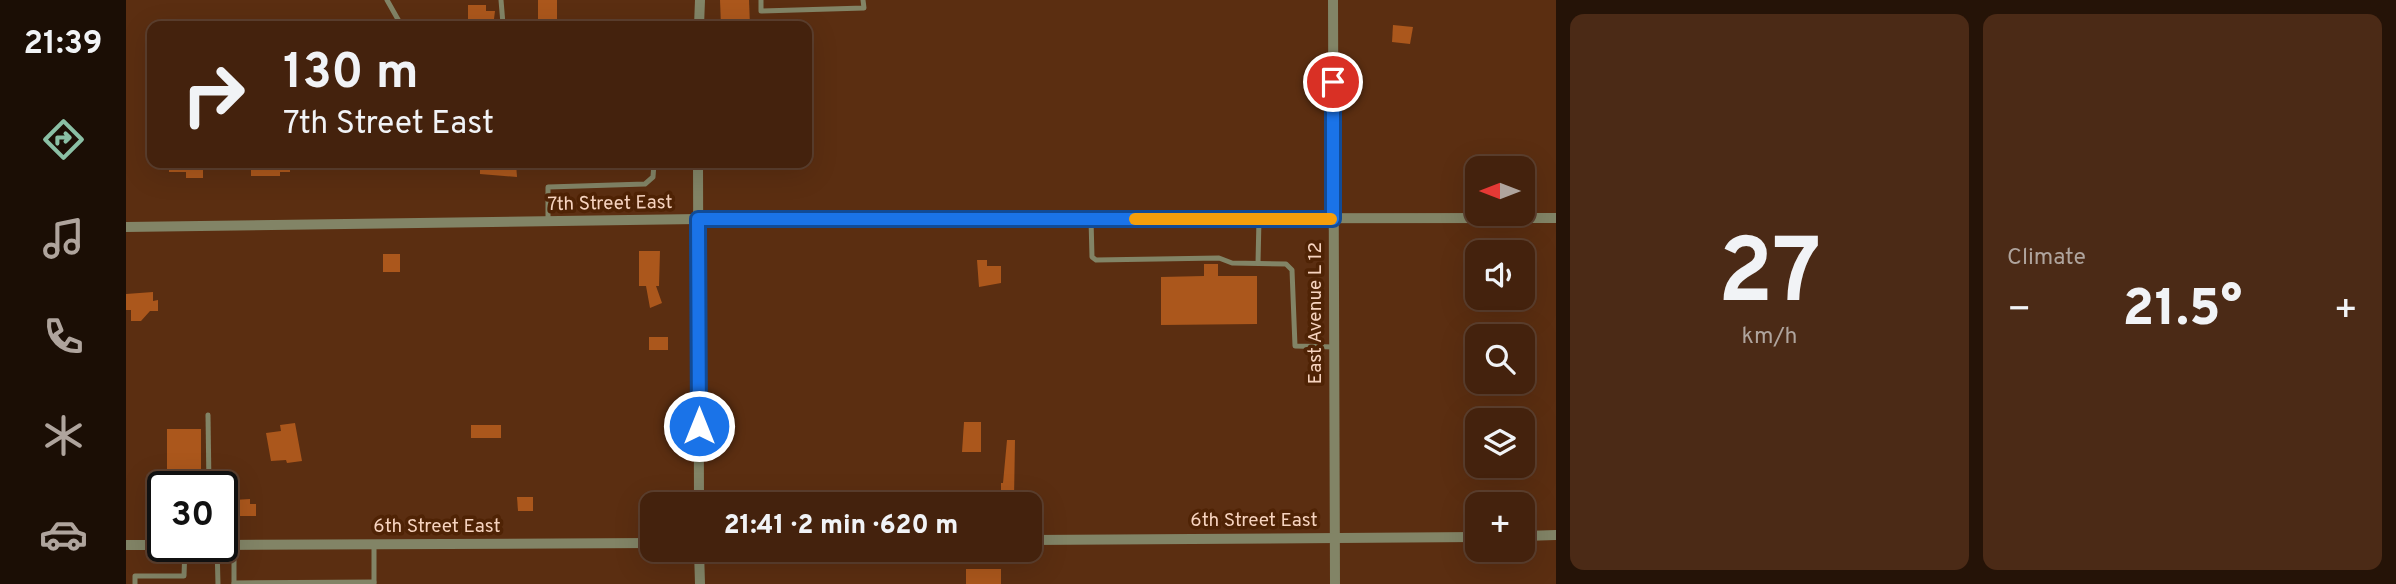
<!DOCTYPE html>
<html lang="en">
<head>
<meta charset="utf-8">
<style>
  body { margin:0; font-family:Overpass,sans-serif; background:#4b2a16; color:#f1f3f6; height:100vh; display:flex; flex-direction:column; font-size:26px; white-space:nowrap }
  * { box-sizing:border-box; margin:0 }
  p { font-size:23px; color:#afa49d }
  .icon { flex:none; width:38px; height:38px; fill:none; stroke:currentColor; stroke-width:2; stroke-linecap:round; stroke-linejoin:round }
  .map { position:relative; flex:1; overflow:hidden }
  .drawer { display:flex; flex-direction:column; gap:14px; padding:14px; background:#251307; width:840px }
  .drawer>* { flex:none }
  .hud { position:absolute; left:21px; top:21px; width:665px; height:147px; border-radius:14px; box-shadow:0 7px 28px #0002,0 0 0 2px #5c3f2e; background:#44220d; color:#f1f3f6; overflow:hidden }
  .needle { width:46px; rotate:270deg }
  .fabs { position:absolute; left:1339px; top:156px; display:grid; gap:14px }
  .fabs a { display:grid; place-items:center; width:70px; height:70px; border-radius:14px; background:#44220d; box-shadow:0 7px 28px #0002,0 0 0 2px #5c3f2e; font-size:35px }
  .speed { position:absolute; left:21px; top:471px; display:flex; gap:14px; font-size:35px; font-weight:700; text-align:center }
  .speed>* { display:grid; place-content:center; width:91px; height:91px; border-radius:50%; background:#44220d; box-shadow:0 7px 28px #0002,0 0 0 2px #5c3f2e; line-height:1 }
  .speed .limit { border:4px solid #111; border-radius:10px; background:#fff; color:#111 }
  .pin { position:absolute; display:grid; place-items:center; width:60px; height:60px; color:#fff; margin:-30px; border:4px solid #fff; border-radius:50%; box-shadow:0 2px 7px #0007 }
  .me { position:absolute; width:77px; margin:-38px; rotate:0deg; stroke-linejoin:round; filter:drop-shadow(0 0 5px #0008) }
  .turn { display:flex; align-items:center; gap:24px; height:147px; padding:0 21px; font-size:32px }
  .turn .icon { width:91px; height:91px; stroke-width:2.5 }
  .turn b { display:block; font-size:49px; line-height:60px }
  .big { font-size:52px; font-weight:800; line-height:1.1 }
  .drawer .card { flex:1; display:flex; flex-direction:column; justify-content:center; gap:10px; min-width:0; padding:0 24px; border-radius:14px; background:#4b2a16 }
  .drawer .dial { align-items:center; gap:0 }
  .dial b { font-size:91px; line-height:1 }
  .heat { display:flex; justify-content:space-between; align-items:center; font-size:38px; direction:ltr }
  .drawer .tiles { flex:1; display:grid; gap:14px; grid-template-columns:repeat(2,1fr) }
  .trip { position:absolute; left:514px; top:492px; width:402px; height:70px; border-radius:14px; background:#44220d; box-shadow:0 7px 28px #0002,0 0 0 2px #5c3f2e; font-weight:800; line-height:70px; text-align:center }
  main { display:flex; flex:1; min-height:0 }
  .dock { display:flex; flex-direction:column; width:126px; justify-content:space-around; align-items:center; background:#1b0e05; color:#afa49d }
  .dock .icon { width:49px; height:49px }
  .dock .on { color:#8abfa5 }
  .dock b { font-size:32px; color:#f1f3f6 }
  .map>svg:first-child { display:block }
  .building { fill:#ab571c }
  .lines { fill:none; stroke-linecap:round; stroke-linejoin:round }
  .service { stroke:#828466; stroke-width:5 }
  .minor { stroke:#828466; stroke-width:10 }
  .route-casing { stroke:#114b97; stroke-width:18 }
  .route { stroke:#1a73e8; stroke-width:12 }
  .slow { stroke:#f59e0b; stroke-width:12 }
  .labels { text-anchor:middle; dominant-baseline:central; stroke-width:7; stroke-linejoin:round; paint-order:stroke }
  .street-label { font-size:19px; fill:#f6d3bf; stroke:#4f2305 }
</style>
</head>
<body>
<main>
<nav class="dock">
<b>21:39</b>
<svg class="icon on" aria-label="directions" viewBox="0 0 24 24"><path d="M12 3l9 9-9 9-9-9zM9 14v-3h6M13 9l2 2-2 2"/></svg>
<svg class="icon" aria-label="music" viewBox="0 0 24 24"><path d="M9 18V5l10-2v13"/><circle cx="6" cy="18" r="3"/><circle cx="16" cy="16" r="3"/></svg>
<svg class="icon" aria-label="phone" viewBox="0 0 24 24"><path d="M5 4h4l2 5-3 2q2 4 5 5l2-3 5 2v4C11 20 4 13 5 4z"/></svg>
<svg class="icon" aria-label="climate" viewBox="0 0 24 24"><path d="M12 3v18M4 7l16 10M4 17L20 7"/></svg>
<svg class="icon" aria-label="car" viewBox="0 0 24 24"><path d="M5 17H2v-5l4-1 3-4h7l3 4 3 1v5h-3M9 17h6M6 11h13"/><circle cx="7" cy="17" r="2"/><circle cx="17" cy="17" r="2"/></svg>
</nav>
<div class="map">
<svg width="1430" height="584" viewBox="0 0 1430 584">
  <rect width="100%" height="100%" fill="#5b2e11"/>
  <!-- building -->
  <g class="building">
    <rect x="412" y="0" width="19" height="26"/>
    <path d="M594,0H623L624,26H595Z"/>
    <path d="M342,5H360V11H369L368,19L342,20Z"/>
    <path d="M1267,25L1287,27L1284,44L1266,42Z"/>
    <path d="M43,163H74L77,165V178H60V172H43Z"/>
    <path d="M125,163H164V172H154V176H125Z"/>
    <path d="M354,163H390L391,177L354,174Z"/>
    <path d="M513,251H534L533,286H530L536,303L524,308L520,286H513Z"/>
    <rect x="257" y="254" width="17" height="18"/>
    <path d="M851,260H861V266H875V283L853,287Z"/>
    <path d="M1078,264H1092V276H1131V324L1035,325V277L1078,276Z"/>
    <path d="M27,292V301L32,300V311H24L15,321H5V310H0V294Z"/>
    <rect x="523" y="337" width="19" height="13"/>
    <path d="M838,422H855V452H836Z"/>
    <path d="M169,423L176,461L161,463L160,460L145,461L140,433L155,431L154,425Z"/>
    <rect x="345" y="425" width="30" height="13"/>
    <path d="M41,429H75V477L41,478Z"/>
    <path d="M881,440H889L888,498H875V504H858V491L875,490V483H877Z"/>
    <path d="M391,497H407V511H392Z"/>
    <path d="M124,499V504H130V516H107V500Z"/>
    <rect x="840" y="569" width="35" height="15"/>
  </g>
  <g class="lines">
    <!-- service -->
    <g class="service">
      <path d="M261,0L274,23L305,26"/>
      <path d="M375,0L377,24"/>
      <path d="M635,0V11L738,8L737,0"/>
      <path d="M965,219L966,257L970,260L1093,258L1106,263L1160,264L1166,270L1169,346L1208,347"/>
      <path d="M422,223V187L519,184L527,177L528,163"/>
      <path d="M1132,263L1133,219"/>
      <path d="M82,415L83,486"/>
      <path d="M790,504L814,502L818,504"/>
      <path d="M108,545V584"/>
      <path d="M248,545V584"/>
      <path d="M91,546L92,584"/>
      <path d="M108,583L248,582"/>
      <path d="M9,584V576H58L59,546"/>
    </g>
    <!-- minor -->
    <g class="minor">
      <path d="M1207,0L1209,584"/>
      <path d="M573,26L574,0"/>
      <path d="M572,163L573,504"/>
      <path d="M0,227L572,219L1430,218"/>
      <path d="M1396,536L1430,535"/>
      <path d="M905,540L1351,537"/>
      <path d="M0,545H37"/>
      <path d="M96,545L527,543"/>
      <path d="M573,550L574,584"/>
    </g>
  </g>
  <g class="lines">
    <defs>
      <path id="route" d="M573,426L572,219H1207V82"/>
    </defs>
    <!-- route casing -->
    <use href="#route" class="route-casing"/>
    <!-- route -->
    <use href="#route" class="route"/>
    <!-- slow -->
    <path class="slow" d="M1009,219H1205"/>
  </g>
  <g class="labels">
    <!-- street labels -->
    <g class="street-label">
      <text transform="translate(484 204) rotate(-1)">7th Street East</text>
      <text transform="translate(1190 313) rotate(-90)">East Avenue L 12</text>
      <text x="1128" y="521">6th Street East</text>
      <text x="311" y="527">6th Street East</text>
    </g>
  </g>
</svg>
<div class="fabs">
<a><svg class="needle" viewBox="-14 -14 28 28"><path d="M0-13l5 13h-10z" fill="#e53935"/><path d="M0 13l5-13h-10z" fill="#afa49d"/></svg></a>
<a><svg class="icon" aria-label="sound" viewBox="0 0 24 24"><path d="M4 9h4l5-4v14l-5-4H4zM17 9q2 3 0 6"/></svg></a>
<a><svg class="icon" aria-label="search" viewBox="0 0 24 24"><circle cx="10" cy="10" r="6"/><path d="M15 15l6 6"/></svg></a>
<a><svg class="icon" aria-label="layers" viewBox="0 0 24 24"><path d="M12 4l9 5-9 5-9-5zM3 14l9 5 9-5"/></svg></a>
<a>+</a>
</div>
<div class="speed"><div class="limit">30</div></div>
<div class="pin" style="left:1207px;top:82px;background:#d93025"><svg class="icon" aria-label="arrive" viewBox="0 0 24 24"><path d="M6 21V4h12l-3 4 3 4H6"/></svg></div>
<svg class="me" style="left:573px;top:426px" viewBox="-20 -20 40 40"><circle r="17" fill="#1a73e8" stroke="#fff" stroke-width="3"/><path d="M0-11L8 9 0 5-8 9z" fill="#fff"/></svg>
<div class="trip">21:41 · 2 min · 620 m</div>
<div class="hud">
<div class="turn"><svg class="icon" aria-label="right" viewBox="0 0 24 24"><path d="M7 20v-9h11M14 6l5 5-5 5"/></svg><div><b>130 m</b>7th Street East</div></div>
</div>
</div>
<section class="drawer">
<div class="tiles">
<div class="card dial"><b>27</b><p>km/h</p></div>
<div class="card"><p>Climate</p>
<div class="heat"><a>−</a><b class="big">21.5°</b><a>+</a></div>
</div>
</div>
</section>
</main>
</body>
</html>
